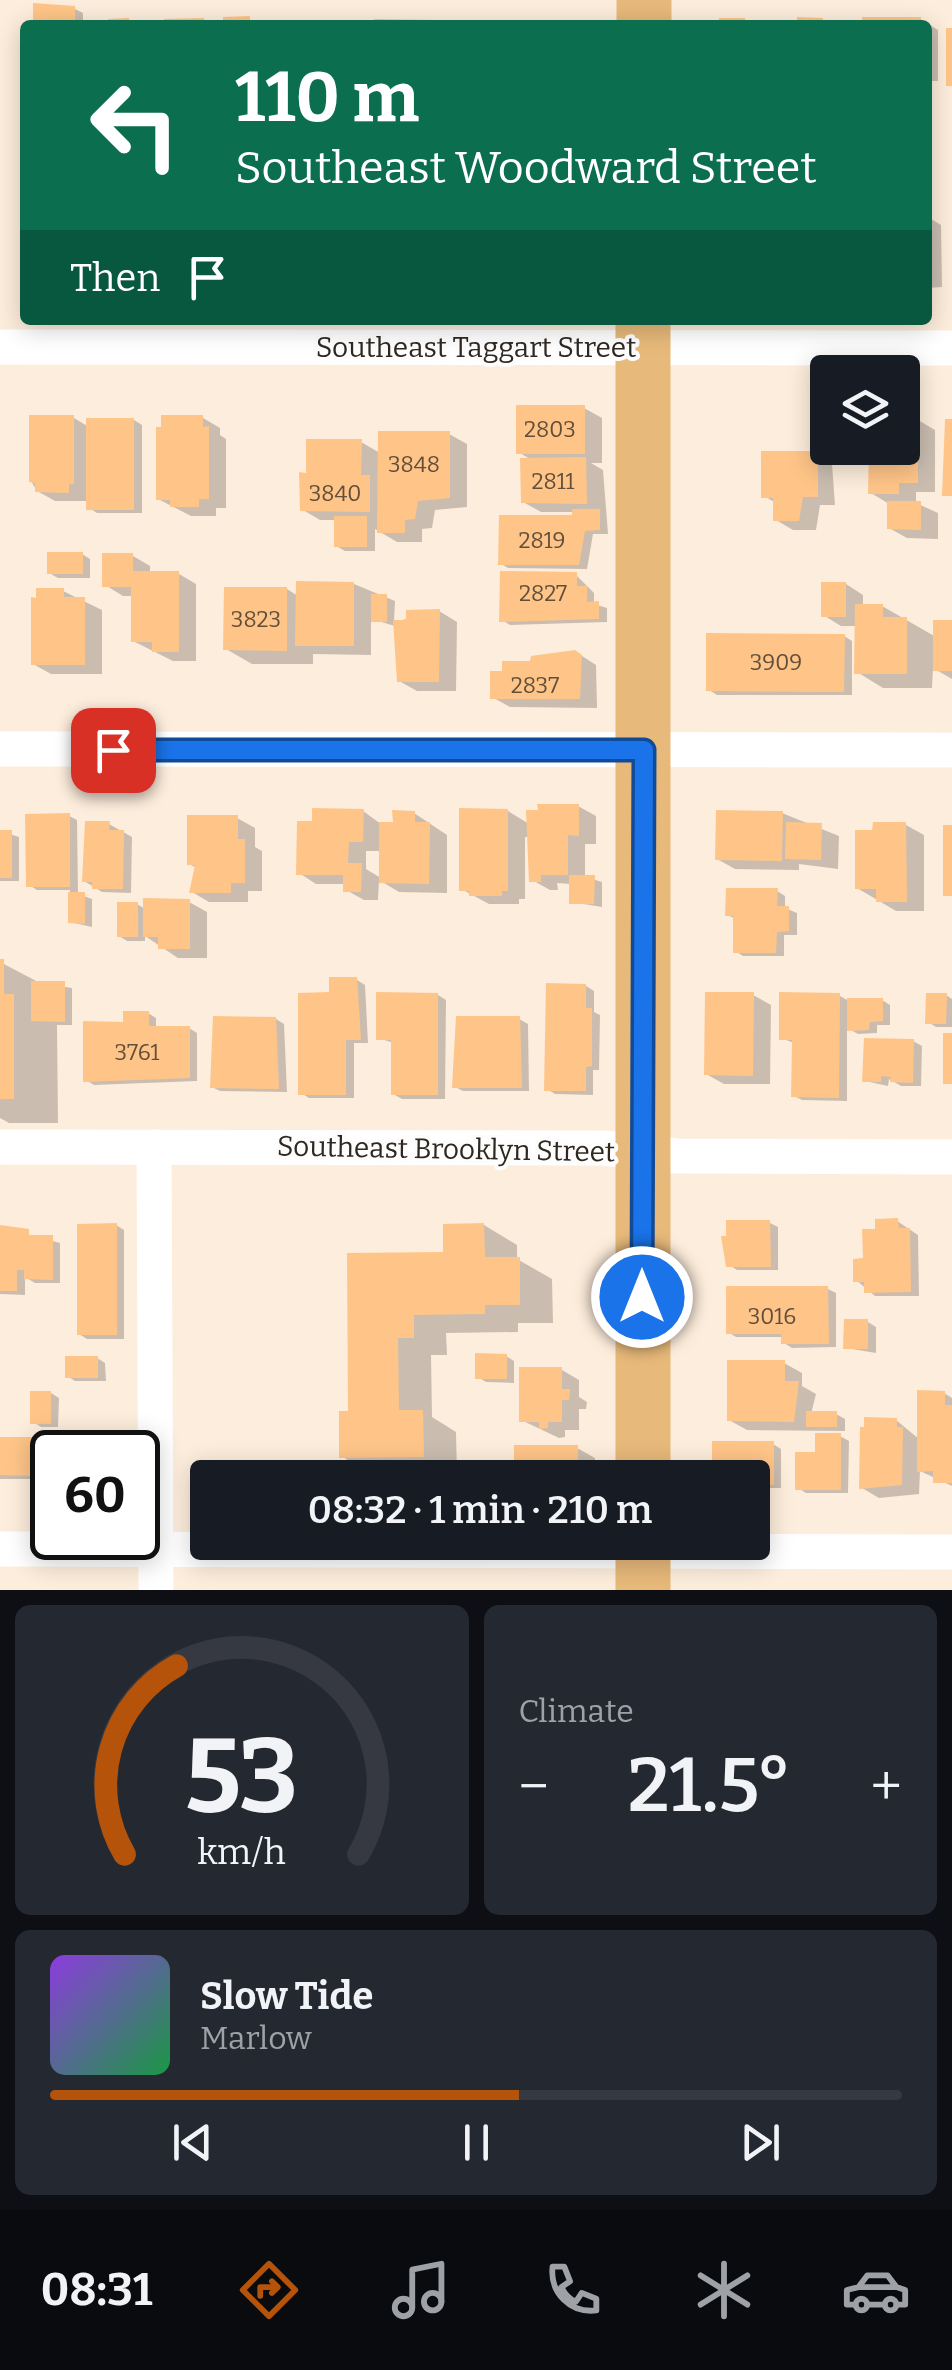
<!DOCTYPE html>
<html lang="en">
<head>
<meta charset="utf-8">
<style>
  body { margin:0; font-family:Bitter,serif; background:#242831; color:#f1f3f6; height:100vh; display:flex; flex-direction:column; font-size:38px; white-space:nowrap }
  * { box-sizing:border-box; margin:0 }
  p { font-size:32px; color:#9ea1a6 }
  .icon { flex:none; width:55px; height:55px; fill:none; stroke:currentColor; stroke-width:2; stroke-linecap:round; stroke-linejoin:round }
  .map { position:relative; height:1590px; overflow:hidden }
  .side { display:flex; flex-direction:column; gap:15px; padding:15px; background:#0d0f14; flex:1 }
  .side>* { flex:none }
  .hud { position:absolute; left:20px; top:20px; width:912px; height:305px; border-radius:10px; box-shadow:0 5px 25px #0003; background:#0b6e4f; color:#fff; overflow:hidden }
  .buttons { position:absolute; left:810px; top:355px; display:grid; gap:20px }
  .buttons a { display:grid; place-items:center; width:110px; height:110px; border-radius:10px; background:#171b24; box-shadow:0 5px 25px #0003; font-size:50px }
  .speed { position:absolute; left:30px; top:1430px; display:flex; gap:20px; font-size:50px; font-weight:700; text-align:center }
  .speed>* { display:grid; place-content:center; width:130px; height:130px; border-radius:50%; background:#171b24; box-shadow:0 5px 25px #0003; line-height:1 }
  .speed .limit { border:5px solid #111; border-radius:15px; background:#fff; color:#111 }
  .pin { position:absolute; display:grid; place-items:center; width:85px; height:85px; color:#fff; margin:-42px; border-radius:20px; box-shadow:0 5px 15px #0006 }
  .me { position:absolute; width:110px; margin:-55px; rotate:0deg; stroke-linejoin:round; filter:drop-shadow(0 0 8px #0008) }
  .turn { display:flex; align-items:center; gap:35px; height:210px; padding:0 50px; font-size:45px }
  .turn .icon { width:130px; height:130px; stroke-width:2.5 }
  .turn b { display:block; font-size:70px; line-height:85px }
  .then { display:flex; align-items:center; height:95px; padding:0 50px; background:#0003; gap:20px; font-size:38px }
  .big { font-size:75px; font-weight:600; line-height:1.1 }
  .side .widget { flex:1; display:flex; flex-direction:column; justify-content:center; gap:15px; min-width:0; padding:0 35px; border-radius:15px; background:#242831 }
  .side .dial { align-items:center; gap:0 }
  .dial svg { height:260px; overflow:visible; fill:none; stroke:#363941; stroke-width:7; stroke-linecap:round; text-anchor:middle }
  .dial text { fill:#f1f3f6; stroke:none }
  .song { display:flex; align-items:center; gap:30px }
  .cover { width:120px; height:120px; border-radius:15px; background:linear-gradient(135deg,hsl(270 70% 55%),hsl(140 70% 35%)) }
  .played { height:10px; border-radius:5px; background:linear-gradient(90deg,#b45309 55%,#363941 55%) }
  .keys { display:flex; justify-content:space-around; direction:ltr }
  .heat { display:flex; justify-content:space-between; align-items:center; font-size:55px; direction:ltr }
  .side .tiles { flex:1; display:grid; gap:15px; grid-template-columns:1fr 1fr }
  .widget:last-child { grid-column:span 2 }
  .trip { position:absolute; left:190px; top:1460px; width:580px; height:100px; border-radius:10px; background:#171b24; box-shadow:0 5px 25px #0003; font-weight:600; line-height:100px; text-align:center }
  .menu { display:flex; height:160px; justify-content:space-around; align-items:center; background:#090b0e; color:#9ea1a6 }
  .menu .icon { width:70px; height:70px }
  .menu .selected { color:#b45309 }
  .menu b { font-size:45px; color:#f1f3f6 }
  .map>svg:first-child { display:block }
  .shadow { fill:#0003; fill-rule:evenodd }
  .building { fill:#ffc588 }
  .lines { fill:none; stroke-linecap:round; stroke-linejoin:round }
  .minor { stroke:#fff; stroke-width:35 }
  .primary { stroke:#e7b97a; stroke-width:55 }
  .route-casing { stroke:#114b97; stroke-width:25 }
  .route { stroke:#1a73e8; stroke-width:18 }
  .labels { text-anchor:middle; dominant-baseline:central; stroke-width:8; stroke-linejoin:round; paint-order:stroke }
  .number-label { font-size:22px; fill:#624f3b }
  .street-label { font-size:28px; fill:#2e2821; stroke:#fdfdfd }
</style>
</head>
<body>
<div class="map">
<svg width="952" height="1590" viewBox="0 0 952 1590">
  <rect width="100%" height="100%" fill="#fdeddc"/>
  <!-- shadow -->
  <g class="shadow">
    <path d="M75,9L83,13V25H36Z"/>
    <path d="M920,19L938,30V81H928V25H865Z"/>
    <path d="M928,217L941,225L942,287L928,288Z"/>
    <path d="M584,408L602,418V463H591L603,470L608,534H593L587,569L508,568L500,563L575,518V512H541L523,502L532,460L518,452Z"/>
    <path d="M74,418L89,427L134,420L142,425V513H97L89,508V501H55L37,491L31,481Z"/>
    <path d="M203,418L220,428V435L226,439V508H216V516H191L158,499Z"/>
    <path d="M918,420L935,430V492H916V503L938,513V539L907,538L889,528V504L871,493V448H902Z"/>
    <path d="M449,434L467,444V507L435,510L432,528L422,529V542H397L375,529V551H345L336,546L337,520H320L303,510L308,476L361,442L380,453Z"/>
    <path d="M814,454L832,464L835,505H820L816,530H793L776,520V503L764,496Z"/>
    <path d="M82,554L90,559V578H58L49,573Z"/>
    <path d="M133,556L150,566V574H179L196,584V661H173L133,641V596H123L105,585Z"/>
    <path d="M576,575L594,593V604L607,608V622L510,625L502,620Z"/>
    <path d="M354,584L395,601L394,622L439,611L457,622L456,691H417L399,681L395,626L371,619V655L313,654V664H252L226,649L287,589L298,596Z"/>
    <path d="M846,584L863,595V606H882L936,637L952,623V679L933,668L932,688H883L857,672V626H841L823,615Z"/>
    <path d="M63,591L102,610V674H51L33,664Z"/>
    <path d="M844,636L852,641V695H717L709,690Z"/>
    <path d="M579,654L596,665L597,708L510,707L492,697Z"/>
    <path d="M578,806L596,816V844H585V877L602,882V907L571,902V884L557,883L558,890H550L532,880L530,837H525V899H519V904H489L461,889L508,811L529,824Z"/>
    <path d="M363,811L381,824H395L414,813L447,835V893L399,892L379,880L378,900H364L346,890V884H316L299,873ZM366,851H381V878L366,869Z"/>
    <path d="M782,813L839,836L838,869L799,864V870L735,869L717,859Z"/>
    <path d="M69,816L77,820L78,894L92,899V927L70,922V890H37L29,885Z"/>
    <path d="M237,818L255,828V847L262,851V891H248V902H209L192,892L197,868L189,864Z"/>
    <path d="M109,824L132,837L131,893L102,892L84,881Z"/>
    <path d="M906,825L924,835V911H896L857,888L875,832Z"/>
    <path d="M0,831L19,837V881H0Z"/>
    <path d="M777,891L785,896V908L797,913V935H784V956H743L735,951L736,919L727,915Z"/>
    <path d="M189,902L207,912V958H178L145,936V941H127L119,936L137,904L145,909Z"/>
    <path d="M0,962L40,983L72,988V1025H57L58,1123H9L0,1118Z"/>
    <path d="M357,980L365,985L368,1043H354V1098H309L301,1093L331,995Z"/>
    <path d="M586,986L594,991V1012L600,1015L599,1070H593V1095L555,1094L547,1089Z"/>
    <path d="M438,995L446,1000L445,1099H402L393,1094L394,1043L378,1038Z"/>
    <path d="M753,995L771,1005L770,1084H724L706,1074Z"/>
    <path d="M946,995L952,999V1027H936L928,1022Z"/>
    <path d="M840,996L847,1000H882L890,1005V1025H877V1033L858,1034L847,1028V1101L802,1100L794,1096V1043L781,1038Z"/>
    <path d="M148,1013L156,1018V1028H189L197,1033V1081L94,1085L86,1080L126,1025Z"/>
    <path d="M276,1019L284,1024L287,1092L220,1091L212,1087Z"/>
    <path d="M519,1019L528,1024L529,1091H463L455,1087Z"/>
    <path d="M913,1041L922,1046L921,1086H901L889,1079L888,1086L865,1081Z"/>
    <path d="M897,1221L918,1235L919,1296H875L856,1280L877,1231Z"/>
    <path d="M770,1223L778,1227V1270H737L729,1265Z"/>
    <path d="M116,1225L124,1230V1339H87L79,1334Z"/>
    <path d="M484,1225L517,1245V1259L552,1279L553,1323H518V1332L446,1333L447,1355H431L432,1417L456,1432L457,1475L375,1476L341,1456L351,1413L445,1255Z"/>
    <path d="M0,1227L60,1243V1283H35L25,1277V1295L0,1294Z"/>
    <path d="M828,1289L836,1293V1347L792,1348L784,1343V1337H736L728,1332Z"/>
    <path d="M868,1322L876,1327V1353L846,1348Z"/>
    <path d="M506,1356L514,1361V1383L486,1382L478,1377Z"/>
    <path d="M97,1358L105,1363L106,1381H75L67,1376Z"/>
    <path d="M784,1363L802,1373V1386L816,1394L811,1414H836L845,1419V1431L747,1430L729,1420Z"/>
    <path d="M562,1370L579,1380V1397L587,1402L586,1409H579V1430H565V1437L559,1438L521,1420Z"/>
    <path d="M51,1393L59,1398L58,1427H41L33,1422Z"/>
    <path d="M944,1393L952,1398V1486L920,1471L919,1494L879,1498L862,1488L896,1420L919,1439Z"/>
    <path d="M840,1436L849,1441L848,1493H806L798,1488L817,1454Z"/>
    <path d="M0,1439H35L43,1444V1479H0Z"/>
    <path d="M60,1439H114L122,1444L123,1452H60Z"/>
    <path d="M773,1444L781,1449V1488H752V1478Z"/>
    <path d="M577,1448L595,1458V1478H516Z"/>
  </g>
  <!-- building -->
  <g class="building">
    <path d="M33,3L75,6V25H33Z"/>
    <path d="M250,16V25H223V17Z"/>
    <path d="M797,17L823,18L822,25H797Z"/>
    <rect x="862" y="17" width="59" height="8"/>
    <path d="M129,18V25H108V19Z"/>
    <path d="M204,18L205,25H164V19Z"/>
    <rect x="719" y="18" width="26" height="7"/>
    <path d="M374,19L441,20V25H374Z"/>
    <rect x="946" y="28" width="6" height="58"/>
    <rect x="516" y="405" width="69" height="49"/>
    <path d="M29,415H74V484H69V493L35,492V483L29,482Z"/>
    <path d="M161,415H203V427L209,426V499H199V507H170V500H156V427H161Z"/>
    <path d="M902,417L918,418V483H899V494H868L869,448H902Z"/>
    <rect x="86" y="418" width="48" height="92"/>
    <path d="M945,419H952V496H942Z"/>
    <path d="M378,431H450V498L418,501L415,519L405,520V533H377Z"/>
    <path d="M306,439H362L361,475H370V512L300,511L299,472L306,473Z"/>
    <path d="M761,451H814L818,458V497H803L799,521H773V498H761Z"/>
    <path d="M586,457L587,504L521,503L520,458Z"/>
    <path d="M887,501H921V530L887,529Z"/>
    <path d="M572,509H600V530L585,531L579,565H498L499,515H572Z"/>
    <rect x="334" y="516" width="33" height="31"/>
    <rect x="47" y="552" width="36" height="22"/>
    <path d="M102,553H133V571H179V652H152V642H131V587H102Z"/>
    <path d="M500,571L577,572V586H587V602L599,601V619L499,622Z"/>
    <path d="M296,581L354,582V646H295Z"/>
    <rect x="821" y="582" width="25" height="35"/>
    <path d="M224,587H287V651L223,650Z"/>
    <path d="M36,588H64V597H85V665H31V597L36,598Z"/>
    <rect x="371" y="594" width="16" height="28"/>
    <path d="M855,604H883V617H907V674H854Z"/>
    <path d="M440,609L439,682H397L393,620H406V610Z"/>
    <rect x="933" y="620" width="19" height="51"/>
    <path d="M706,633L845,634L844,692L706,691Z"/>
    <path d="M575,650L582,655L580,699H490V671H502V661H530L531,656Z"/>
    <path d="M537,804H579V836L568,835V875H541V882H529L526,810H538Z"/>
    <path d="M312,808L364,809L363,842H349L348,863H362L361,892H343V875H296L297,821H312Z"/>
    <path d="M459,808L508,809V891H502V896H469V891H459Z"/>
    <path d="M392,810L415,811V822H430L429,884L379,883V822H393Z"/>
    <path d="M716,810L783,811L782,861L715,860Z"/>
    <path d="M70,813V887H26L25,814Z"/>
    <path d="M187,815H238V839H245V883H231V893H189L195,865H187Z"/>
    <path d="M85,821H110L109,830H124L123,889H92V882H82Z"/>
    <path d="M786,822L822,823L821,860L785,859Z"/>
    <path d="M873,822H906L907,902H876V889H855V830H872Z"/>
    <rect x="943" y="825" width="9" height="71"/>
    <rect x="0" y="830" width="12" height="48"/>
    <path d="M569,875H595L594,904H569Z"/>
    <path d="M726,888H778L777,906H789V931L777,932L776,953H733V916H725Z"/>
    <path d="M68,892H85V924L68,923Z"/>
    <path d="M143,898L190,899V949H158V937H143Z"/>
    <rect x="117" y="902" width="21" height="35"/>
    <path d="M0,959H4V994H14V1099H0Z"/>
    <path d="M329,977H357L361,1040H346V1095H298V993L329,992Z"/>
    <path d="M31,981H65V1022L31,1021Z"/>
    <path d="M546,983L586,984V1008H592V1066L586,1067V1091H544Z"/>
    <path d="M376,992L438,993V1095H391V1040H376Z"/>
    <path d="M705,992H754L753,1076L704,1075Z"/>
    <path d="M779,992L840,993L839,1098L791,1097L792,1040H779Z"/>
    <path d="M926,993H947L946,1024H925Z"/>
    <path d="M847,998H883V1021L870,1022L869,1030L847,1031Z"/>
    <path d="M123,1011H149V1026H190V1078L83,1082V1021L123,1022Z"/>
    <path d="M213,1016L276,1017L279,1089L210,1088Z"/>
    <path d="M456,1016H520L522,1088H452Z"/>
    <rect x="943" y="1033" width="9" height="51"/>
    <path d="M864,1038L914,1039L913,1083L890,1082L891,1077L881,1076V1082H862Z"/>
    <path d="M898,1218L899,1228H910L911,1292L864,1293V1282H853V1259L863,1258L862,1229H875V1219Z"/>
    <path d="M726,1220H770L771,1267H726L721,1236H726Z"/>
    <path d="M117,1223V1335H77V1224Z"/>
    <path d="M484,1223L485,1257H520V1305H485V1314L414,1315V1338H398L399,1410H423L424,1457L339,1458V1411H348L347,1253L443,1252V1224Z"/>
    <path d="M0,1225L29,1229V1235H53V1280L24,1279V1270H17V1291H0Z"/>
    <path d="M726,1286H828L829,1344H781V1334H726Z"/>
    <path d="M844,1319H868V1349H843Z"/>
    <path d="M475,1353L507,1354V1379H475Z"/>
    <rect x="65" y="1356" width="33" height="22"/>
    <path d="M727,1360H785V1381H799L794,1422L727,1421Z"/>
    <path d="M519,1367H562V1389H570L569,1400H562V1422H548V1428L539,1429V1422H519Z"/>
    <path d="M917,1390L945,1391V1405H952V1483H933V1471L917,1472Z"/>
    <rect x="30" y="1391" width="21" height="33"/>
    <rect x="806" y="1411" width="31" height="16"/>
    <path d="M864,1417L897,1418V1427H903L902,1485L859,1489L860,1427H864Z"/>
    <path d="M815,1433H841V1490H795V1452H815Z"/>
    <path d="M58,1436L114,1437V1452H58Z"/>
    <path d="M0,1437H35V1476L0,1475Z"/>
    <path d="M712,1441H774V1485H752V1478H712Z"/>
    <rect x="514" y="1445" width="64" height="33"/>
  </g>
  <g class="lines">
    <!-- minor -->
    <g class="minor">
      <path d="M0,347L952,348"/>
      <path d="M0,749L952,750"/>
      <path d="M0,1147L604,1148L677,1156L952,1157"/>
      <path d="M154,1147L156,1590"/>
      <path d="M0,1549L952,1552"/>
    </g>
    <!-- primary -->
    <g class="primary">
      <path d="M644,25V0"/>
      <path d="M643,1478V320"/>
      <path d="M643,1590V1542"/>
    </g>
  </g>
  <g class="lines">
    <defs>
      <path id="route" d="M113,750H644L642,1297"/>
    </defs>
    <!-- route casing -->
    <use href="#route" class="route-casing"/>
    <!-- route -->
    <use href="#route" class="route"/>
  </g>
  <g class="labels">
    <!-- number labels -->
    <g class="number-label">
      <text x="550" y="429">2803</text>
      <text x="414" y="464">3848</text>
      <text x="553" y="481">2811</text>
      <text x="335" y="493">3840</text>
      <text x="542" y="540">2819</text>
      <text x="543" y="593">2827</text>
      <text x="256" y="619">3823</text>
      <text x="776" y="662">3909</text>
      <text x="535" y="685">2837</text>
      <text x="137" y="1052">3761</text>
      <text x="772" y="1316">3016</text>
    </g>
    <!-- street labels -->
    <g class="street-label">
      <text x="476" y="347">Southeast Taggart Street</text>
      <text transform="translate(446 1149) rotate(1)">Southeast Brooklyn Street</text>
    </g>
  </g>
</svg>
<div class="buttons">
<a><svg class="icon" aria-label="layers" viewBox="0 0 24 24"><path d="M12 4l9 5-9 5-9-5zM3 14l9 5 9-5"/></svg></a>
</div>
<div class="speed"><div class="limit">60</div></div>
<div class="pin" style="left:113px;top:750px;background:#d93025"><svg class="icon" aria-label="arrive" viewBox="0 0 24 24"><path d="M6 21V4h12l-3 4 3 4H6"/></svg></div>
<svg class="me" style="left:642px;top:1297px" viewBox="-20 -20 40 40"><circle r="17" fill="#1a73e8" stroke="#fff" stroke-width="3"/><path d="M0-11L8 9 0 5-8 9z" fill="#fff"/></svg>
<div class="trip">08:32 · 1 min · 210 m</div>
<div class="hud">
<div class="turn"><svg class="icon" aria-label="left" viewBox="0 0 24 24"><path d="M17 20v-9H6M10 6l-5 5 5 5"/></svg><div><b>110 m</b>Southeast Woodward Street</div></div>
<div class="then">Then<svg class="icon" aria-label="arrive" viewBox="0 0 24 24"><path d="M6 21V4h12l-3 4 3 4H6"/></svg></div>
</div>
</div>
<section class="side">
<div class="tiles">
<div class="widget dial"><svg viewBox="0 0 100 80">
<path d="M14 69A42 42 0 1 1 86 69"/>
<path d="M14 69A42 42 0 0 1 30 11" stroke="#b45309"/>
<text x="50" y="56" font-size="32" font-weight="700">53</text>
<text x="50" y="72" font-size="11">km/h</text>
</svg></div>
<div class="widget"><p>Climate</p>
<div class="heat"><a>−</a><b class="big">21.5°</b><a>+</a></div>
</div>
<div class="widget">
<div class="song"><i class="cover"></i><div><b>Slow Tide</b><p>Marlow</p></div></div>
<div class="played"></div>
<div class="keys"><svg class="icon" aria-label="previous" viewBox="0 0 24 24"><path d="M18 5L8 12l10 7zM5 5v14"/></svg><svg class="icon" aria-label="pause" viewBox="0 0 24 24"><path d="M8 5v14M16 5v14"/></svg><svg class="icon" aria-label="next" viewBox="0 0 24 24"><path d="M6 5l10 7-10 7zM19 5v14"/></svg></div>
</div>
</div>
</section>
<nav class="menu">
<b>08:31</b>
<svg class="icon selected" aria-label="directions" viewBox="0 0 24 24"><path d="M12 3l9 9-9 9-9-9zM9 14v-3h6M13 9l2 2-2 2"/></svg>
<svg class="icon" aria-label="music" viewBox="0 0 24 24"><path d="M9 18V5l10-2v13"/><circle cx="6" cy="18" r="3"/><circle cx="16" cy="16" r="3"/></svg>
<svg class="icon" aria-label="phone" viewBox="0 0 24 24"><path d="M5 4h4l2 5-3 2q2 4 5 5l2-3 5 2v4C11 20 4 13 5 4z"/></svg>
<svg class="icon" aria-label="climate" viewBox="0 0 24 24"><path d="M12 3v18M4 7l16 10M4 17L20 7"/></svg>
<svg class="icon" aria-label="car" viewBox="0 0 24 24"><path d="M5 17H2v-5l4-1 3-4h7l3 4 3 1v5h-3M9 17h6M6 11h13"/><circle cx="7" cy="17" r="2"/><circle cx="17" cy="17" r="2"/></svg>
</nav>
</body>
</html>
